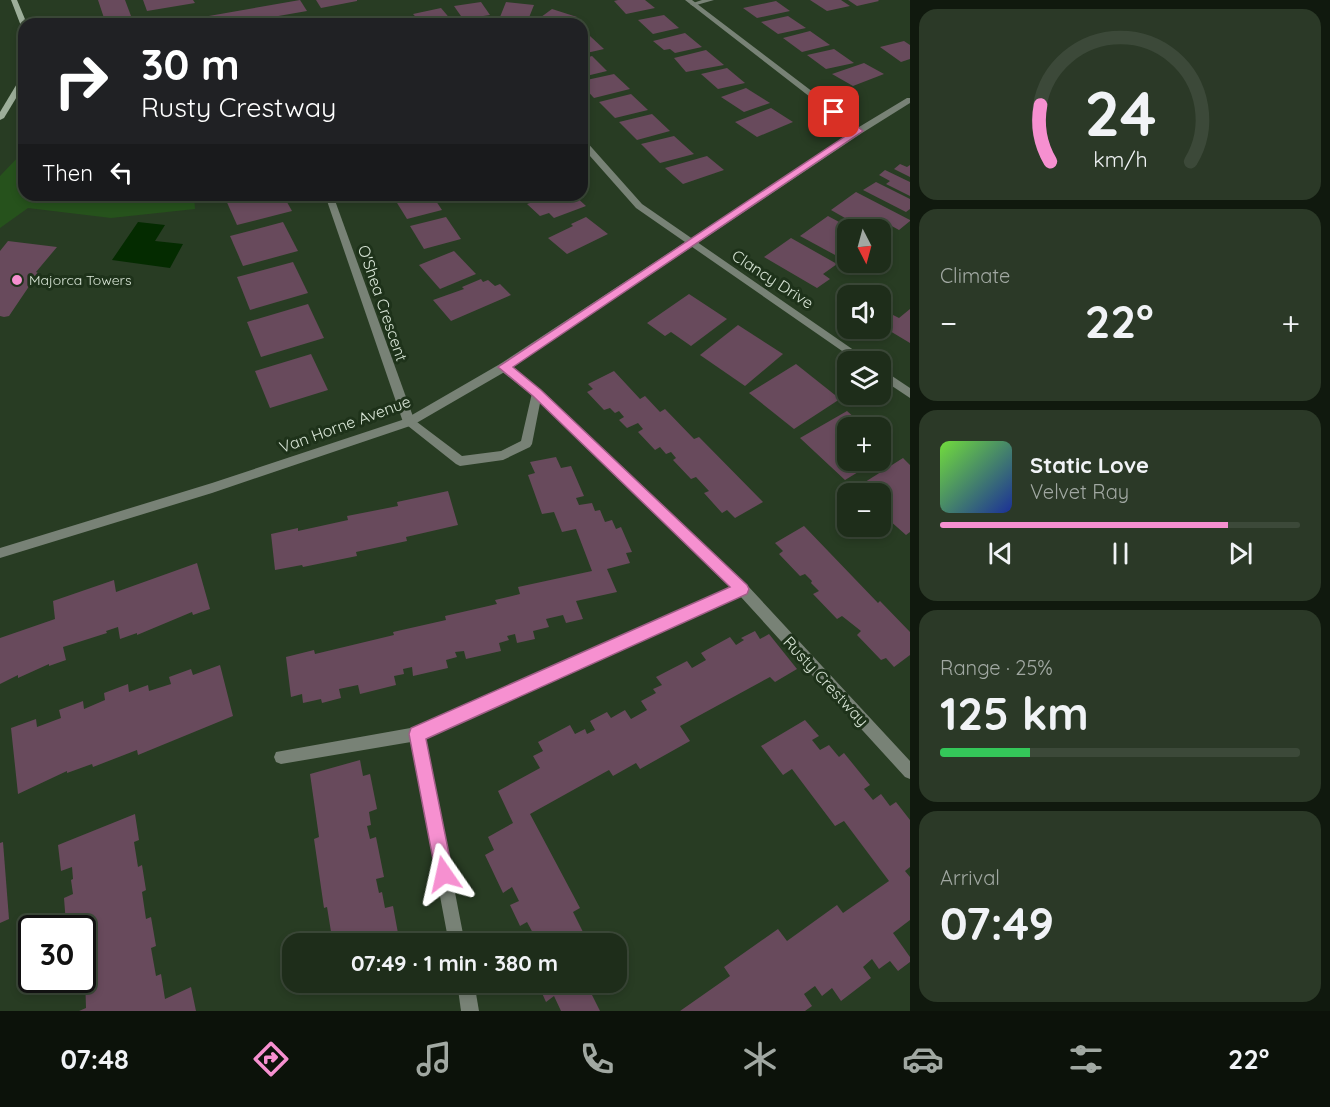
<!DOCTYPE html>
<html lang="en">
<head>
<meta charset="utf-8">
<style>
  body { margin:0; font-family:Quicksand,sans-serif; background:#2b3927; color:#f1f3f6; height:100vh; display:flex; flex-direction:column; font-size:22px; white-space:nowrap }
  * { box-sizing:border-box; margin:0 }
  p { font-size:20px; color:#a1a8a2 }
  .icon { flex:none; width:33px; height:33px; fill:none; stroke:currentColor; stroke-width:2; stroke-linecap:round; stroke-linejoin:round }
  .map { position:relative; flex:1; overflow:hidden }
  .panel { display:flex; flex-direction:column; gap:9px; padding:9px; background:#10190e; width:420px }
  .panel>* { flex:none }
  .hud { position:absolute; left:18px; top:18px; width:570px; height:183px; border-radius:18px; box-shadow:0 3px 9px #0003,0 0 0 2px #3c4939; background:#202124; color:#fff; overflow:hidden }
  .needle { width:39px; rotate:174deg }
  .buttons { position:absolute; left:837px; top:219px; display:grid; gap:12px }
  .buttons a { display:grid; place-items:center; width:54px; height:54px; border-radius:12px; background:#1e2d1a; box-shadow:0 3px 9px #0003,0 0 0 2px #3c4939; font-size:30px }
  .speed { position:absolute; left:18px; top:915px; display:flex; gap:12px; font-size:30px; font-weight:700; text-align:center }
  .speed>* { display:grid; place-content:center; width:78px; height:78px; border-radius:50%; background:#1e2d1a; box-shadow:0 3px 9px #0003,0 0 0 2px #3c4939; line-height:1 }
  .speed .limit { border:3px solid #111; border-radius:9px; background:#fff; color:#111 }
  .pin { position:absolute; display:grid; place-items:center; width:51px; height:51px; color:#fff; margin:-26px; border-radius:12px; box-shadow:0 3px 9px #0006 }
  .me { position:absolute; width:66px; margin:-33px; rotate:349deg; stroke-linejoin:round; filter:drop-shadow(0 0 4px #0008) }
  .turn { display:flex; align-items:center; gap:21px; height:126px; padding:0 24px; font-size:27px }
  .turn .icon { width:78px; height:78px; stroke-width:2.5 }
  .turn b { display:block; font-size:42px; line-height:51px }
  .then { display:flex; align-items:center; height:57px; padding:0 24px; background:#0003; gap:12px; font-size:22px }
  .big { font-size:45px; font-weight:700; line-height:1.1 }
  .panel .tile { flex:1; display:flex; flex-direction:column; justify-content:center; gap:9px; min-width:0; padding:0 21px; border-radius:18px; background:#2b3927 }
  .panel .dial { align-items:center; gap:0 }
  .dial svg { height:156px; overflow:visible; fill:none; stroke:#3c4939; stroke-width:7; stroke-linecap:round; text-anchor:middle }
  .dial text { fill:#f1f3f6; stroke:none }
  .song { display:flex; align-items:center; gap:18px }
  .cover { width:72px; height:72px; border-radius:9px; background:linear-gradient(135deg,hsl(100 70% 55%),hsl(230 70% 35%)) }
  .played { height:6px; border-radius:3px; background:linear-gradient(90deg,#f690d0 80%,#3c4939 80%) }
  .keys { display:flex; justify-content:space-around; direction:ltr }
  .heat { display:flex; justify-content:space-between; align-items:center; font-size:33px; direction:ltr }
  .charge { height:9px; border-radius:4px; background:linear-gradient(90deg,#34c759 25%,#3c4939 0) }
  .trip { position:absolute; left:282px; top:933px; width:345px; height:60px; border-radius:18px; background:#1e2d1a; box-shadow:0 3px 9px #0003,0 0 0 2px #3c4939; font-weight:700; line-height:60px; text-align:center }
  .dock { display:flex; height:96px; justify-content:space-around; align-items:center; background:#0c120a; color:#a1a8a2 }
  .dock .icon { width:42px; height:42px }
  .dock .active { color:#f690d0 }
  .dock b { font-size:27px; color:#f1f3f6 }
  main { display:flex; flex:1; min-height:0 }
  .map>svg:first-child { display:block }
  .green { fill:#26521c }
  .water { fill:#042b00 }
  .building { fill:#684a5c }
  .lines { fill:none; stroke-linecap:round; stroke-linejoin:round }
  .service { fill:#788276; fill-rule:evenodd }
  .minor { fill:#788276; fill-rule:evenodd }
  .tertiary { fill:#788276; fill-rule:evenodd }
  .secondary { fill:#9dae9a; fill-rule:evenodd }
  .route { fill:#f690d0; stroke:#a05e87; stroke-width:1.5 }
  .poi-dot { fill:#f690d0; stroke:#1e321a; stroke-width:2 }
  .labels { text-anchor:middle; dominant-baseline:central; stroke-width:6; stroke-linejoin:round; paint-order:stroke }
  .far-poi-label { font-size:14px; fill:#d9e6d7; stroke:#1e321a; text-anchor:start }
  .street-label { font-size:16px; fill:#d9e6d7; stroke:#1e321a }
</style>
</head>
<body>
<main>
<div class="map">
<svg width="910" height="1011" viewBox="0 0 910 1011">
  <rect width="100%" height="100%" fill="#283c23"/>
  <!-- green -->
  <path class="green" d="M24,151V195H194L195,209L111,218L28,208L0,228V176Z"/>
  <!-- water -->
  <path class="water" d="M138,222L165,225L155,241L183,244L170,268L112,260Z"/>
  <!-- building -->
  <g class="building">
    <path d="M98,0H125L131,16L105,21Z"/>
    <path d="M143,0H193L195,3L147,11Z"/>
    <path d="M300,0L307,11L233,24H187L186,20Z"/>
    <path d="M316,0H357V1L321,8Z"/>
    <path d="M618,0H645L655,8L626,14L614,1Z"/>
    <path d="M810,0H841L850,6L827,11Z"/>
    <path d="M848,0H878L879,1L857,6Z"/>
    <path d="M776,1L790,11L757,18L743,8Z"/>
    <path d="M481,2L490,15L463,19L454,6Z"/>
    <path d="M506,2L534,5L528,20L500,17Z"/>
    <path d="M441,8L452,21L422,24L413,14Z"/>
    <path d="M552,9L577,17L567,24H548L537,20Z"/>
    <path d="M664,15L679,28L653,34L638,20Z"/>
    <path d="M788,16L806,28L778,34L761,22Z"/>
    <path d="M810,31L830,45L802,52L783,38Z"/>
    <path d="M685,33L702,47L675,53L670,49L664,50L653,41Z"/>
    <path d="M590,36L604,49L582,54V37Z"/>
    <path d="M904,41L910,45V59L901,62L880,47Z"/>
    <path d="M834,49L854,63L826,69L807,55Z"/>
    <path d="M706,50L724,65L686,72L674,58Z"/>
    <path d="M592,56L607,71L582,77V59Z"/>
    <path d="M864,63L884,74L853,86L832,74Z"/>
    <path d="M727,68L745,83L718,89L701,74Z"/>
    <path d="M614,74L630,89L594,98L582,85V81Z"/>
    <path d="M746,88L770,103L744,112L721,97Z"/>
    <path d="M631,94L648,110L615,118L599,102Z"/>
    <path d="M771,108L793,122L757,137L735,122Z"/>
    <path d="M652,114L670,131L637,140L619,122Z"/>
    <path d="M674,136L694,154L660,163L641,144Z"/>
    <path d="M707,156L724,170L683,184L665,168Z"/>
    <path d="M900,164L907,167L910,165V177L894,169Z"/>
    <path d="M885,170L910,182V196L886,184L890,181L879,175Z"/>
    <path d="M876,182L910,199V209L906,212L863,190Z"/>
    <path d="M856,192L910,220V221L899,230L888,224L881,230H866L831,210Z"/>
    <path d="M239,195H283L292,211L237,225L225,198Z"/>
    <path d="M407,195H432L442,210L407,219L394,198Z"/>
    <path d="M541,195H574L586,206L554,218L549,213L540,216L527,204L536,201L533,198Z"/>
    <path d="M828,216L854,230H848V262L800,236Z"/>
    <path d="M446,217L461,239L424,249L410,226Z"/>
    <path d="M586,217L608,234L567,254L548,238L573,226L571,224Z"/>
    <path d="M283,222L298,251L243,266L230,236Z"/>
    <path d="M791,238L837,264L823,274L830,279L817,288L764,257Z"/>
    <path d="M8,241L57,247L36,272L38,273L9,316L4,317L0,316V251Z"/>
    <path d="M454,251L476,274L440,289L419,265Z"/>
    <path d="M293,262L308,293L250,310L237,277Z"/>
    <path d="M481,279L483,282L488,280L495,286L500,284L511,295L451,321L433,300L464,289L462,287Z"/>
    <path d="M689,294L727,319L691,346L671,332L665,336L647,323Z"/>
    <path d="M308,304L324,338L261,357L247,322Z"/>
    <path d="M910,309V343L880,325L891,314L899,318Z"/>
    <path d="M738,325L783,354L745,386L700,355Z"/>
    <path d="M311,354L328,390L270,408L255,371Z"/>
    <path d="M796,364L840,399L794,429L749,393Z"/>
    <path d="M614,371L640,399L645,396L660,412L665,409L694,439L699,437L763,502L735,518L727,510L722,513L704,493L709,491L696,477L691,479L673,460L676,458L671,452L666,454L660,447L655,450L638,432L643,429L638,423L627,428L619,420L624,417L619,411L615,413L610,408L604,410L587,392L593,389L588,384Z"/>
    <path d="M847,411L866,428H848V460H878L845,480L800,438Z"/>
    <path d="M880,440L893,451L880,459Z"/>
    <path d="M556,457L561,468L571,466L584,496L576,498L579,505L592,503L595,511L600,510L605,522L612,520L616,529L621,527L632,552L626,553L630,563L607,569L617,592L576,601L583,619L566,623L563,615L546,619L549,627L533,631L535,639L517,643L515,634L507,636L509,640L499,643L501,651L466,659L464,651L455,652L457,657L446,660L448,668L413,676L412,667L403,669L404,674L394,676L396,685L360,694L358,685L339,689L341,698L322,703L321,699L303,703L302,694L291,697L286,657L314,650L315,654L394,635L393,632L446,620L445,616L497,604L495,600L520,594L518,587L592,571L576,529L562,532L554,512L542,514L528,475L535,473L530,462Z"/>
    <path d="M903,458L910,465V532L906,535L880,512V494H860L854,489Z"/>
    <path d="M448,491L458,525L406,537L407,541L356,552L357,556L303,567L302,565L275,570L271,534L298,528V531L348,520L347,516L398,506L397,502Z"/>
    <path d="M804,526L878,603L880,601L910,632V655L894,667L886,658L881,660L857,635L861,631L842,616L837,619L813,594L819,591L811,583L812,581L805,574L800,576L779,554L783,551L775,543Z"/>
    <path d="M197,563L210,609L193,615L192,612L137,635V633L120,639L118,627L106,631L107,633L63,647L66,660L49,666V664L18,678V675L0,684V638L55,619L53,601L114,580L116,592Z"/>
    <path d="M755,631L760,639L769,634L797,669L775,682L770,677L680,726L690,741L640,769L636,763L613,776L609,770L530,814L580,908L573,912L589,944H530L528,938L534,935L527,922L520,926L510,905L519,901L512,887L503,893L485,855L494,850L488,837L513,823L498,791L540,768L533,756L543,751L538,742L570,725L575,734L585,729L587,734L595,730L590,721L607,712L611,718L625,710L631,719L647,710L641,701L656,693L653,689L662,685L656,677L687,661L692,668L706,660L701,653L730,637L736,645L744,640L741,638Z"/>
    <path d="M220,665L233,716L138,755L137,750L93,767L92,764L67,773V771L18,794L11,728L36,719L37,727L61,718L59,710L83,701L84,709L105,700L104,693L128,684L129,692L148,685L149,691L171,684L169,677L191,669L193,675Z"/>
    <path d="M805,720L819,736L812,740L820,750L829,745L839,757L844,753L870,785L864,789L873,800L881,794L890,806L896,802L910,820V867L905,871L910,877V920L893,933L910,957V962L898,971L890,961L879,969L872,959L863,967L871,978L841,1001L832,988L822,996L815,986L804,994L812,1006L805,1011H680L730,976L724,967L778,929L787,941L837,905L843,913L889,881L844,821L835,826L792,769L783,775L761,746Z"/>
    <path d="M360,760L363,776L370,774L377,809L369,812L371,825L367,826L370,839L376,837L384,877L376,879L379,893L382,892L385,908L393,906L400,944H333L327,907L324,908L314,839L319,837L310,774Z"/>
    <path d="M135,814L139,840L134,842L138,867L142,865L146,890L142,892L146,919L151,917L156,946L151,948L156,976L161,974L165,999L191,987L196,1011H79L86,1008L85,977L82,978V928H80L79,919L66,924L64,898L73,894L71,880L73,879L72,867L61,871L58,845Z"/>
    <path d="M3,842L9,919L0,923V843Z"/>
    <path d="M537,982H610L592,995L600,1011H561L554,996L546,1002Z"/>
  </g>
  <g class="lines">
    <!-- service -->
    <path class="service" d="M537,389L542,393L532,444L530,447L503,460L460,466L456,464L403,422L405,419H413L462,456L501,451L521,441L532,393Z"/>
    <!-- minor -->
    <g class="minor">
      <path d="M702,0H714L693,6L690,4Z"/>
      <path d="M582,140H585L642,204L871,362H858L636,208L582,147Z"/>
      <path d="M325,195H333L415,422L413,425H405L403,422Z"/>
      <path d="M504,363L541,390L747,585L910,761V779L905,777L740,596L425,738L465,944H449L411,742L281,764L276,762L274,757L276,752L416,727L732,587L533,396L500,370L499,367L500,364Z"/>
      <path d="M880,368L910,388V398L880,378Z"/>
      <path d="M457,982H474L479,1011H461Z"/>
    </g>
    <!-- tertiary -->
    <path class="tertiary" d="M685,0H692L859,127L907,98H910V103L862,133L508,370L413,425L212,493L0,558V548L212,483L405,419L500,364L854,131Z"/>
    <!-- secondary -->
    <g class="secondary">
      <path d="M11,0H17L27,24H24V28L21,26Z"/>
      <path d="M21,77H24V85L4,118L0,120V112Z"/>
    </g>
  </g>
  <!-- route -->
  <path class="route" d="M831,110H837L863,131L513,367L541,390L747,585L749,589L747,594L426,739L453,874L450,880L444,883L437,880L409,734L411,728L730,587L533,396L498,367L853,131L831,114Z"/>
  <!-- markers -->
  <circle class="poi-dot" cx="17" cy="280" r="6"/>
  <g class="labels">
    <!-- far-poi labels -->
    <g class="far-poi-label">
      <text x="29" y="280">Majorca Towers</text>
    </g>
    <!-- street labels -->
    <g class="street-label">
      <text transform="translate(773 279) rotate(33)">Clancy Drive</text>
      <text transform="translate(383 303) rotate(71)">O'Shea Crescent</text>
      <text transform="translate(345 424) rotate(-20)">Van Horne Avenue</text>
      <text transform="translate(826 681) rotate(47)">Rusty Crestway</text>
    </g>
  </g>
</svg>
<div class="buttons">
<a><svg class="needle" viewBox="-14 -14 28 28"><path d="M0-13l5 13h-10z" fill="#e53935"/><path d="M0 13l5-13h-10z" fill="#a1a8a2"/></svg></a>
<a><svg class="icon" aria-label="sound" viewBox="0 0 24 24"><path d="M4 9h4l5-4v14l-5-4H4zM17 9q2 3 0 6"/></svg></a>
<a><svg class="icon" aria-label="layers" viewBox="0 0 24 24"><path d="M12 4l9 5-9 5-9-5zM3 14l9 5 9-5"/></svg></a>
<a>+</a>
<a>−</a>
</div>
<div class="speed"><div class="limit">30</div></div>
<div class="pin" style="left:834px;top:112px;background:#d93025"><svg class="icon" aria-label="arrive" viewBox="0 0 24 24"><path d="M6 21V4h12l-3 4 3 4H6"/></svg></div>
<svg class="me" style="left:444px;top:874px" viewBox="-20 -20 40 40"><path d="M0-17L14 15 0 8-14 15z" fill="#f690d0" stroke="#fff" stroke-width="4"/></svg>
<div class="trip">07:49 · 1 min · 380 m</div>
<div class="hud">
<div class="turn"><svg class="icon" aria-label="right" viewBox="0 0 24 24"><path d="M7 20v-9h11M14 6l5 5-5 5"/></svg><div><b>30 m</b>Rusty Crestway</div></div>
<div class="then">Then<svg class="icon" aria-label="left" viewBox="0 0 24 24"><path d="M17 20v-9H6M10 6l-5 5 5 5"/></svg></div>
</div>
</div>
<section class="panel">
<div class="tile dial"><svg viewBox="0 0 100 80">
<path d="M14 69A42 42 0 1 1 86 69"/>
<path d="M14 69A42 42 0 0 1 9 40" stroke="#f690d0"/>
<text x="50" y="56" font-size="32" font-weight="700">24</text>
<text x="50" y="72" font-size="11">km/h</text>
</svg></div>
<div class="tile"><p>Climate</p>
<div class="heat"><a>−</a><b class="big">22°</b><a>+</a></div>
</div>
<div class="tile">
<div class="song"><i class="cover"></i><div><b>Static Love</b><p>Velvet Ray</p></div></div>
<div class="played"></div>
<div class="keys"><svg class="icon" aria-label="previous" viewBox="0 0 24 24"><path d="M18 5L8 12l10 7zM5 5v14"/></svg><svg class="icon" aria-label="pause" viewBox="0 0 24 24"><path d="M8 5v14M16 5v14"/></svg><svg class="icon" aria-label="next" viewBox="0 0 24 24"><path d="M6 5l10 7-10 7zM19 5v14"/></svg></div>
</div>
<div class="tile"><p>Range · 25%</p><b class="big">125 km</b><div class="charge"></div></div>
<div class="tile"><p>Arrival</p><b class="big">07:49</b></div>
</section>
</main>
<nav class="dock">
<b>07:48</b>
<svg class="icon active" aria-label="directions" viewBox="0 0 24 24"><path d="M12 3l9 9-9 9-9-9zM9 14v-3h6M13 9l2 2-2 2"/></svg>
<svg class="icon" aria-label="music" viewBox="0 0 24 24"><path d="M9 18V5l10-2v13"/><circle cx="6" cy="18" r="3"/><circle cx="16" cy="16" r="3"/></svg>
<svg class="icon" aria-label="phone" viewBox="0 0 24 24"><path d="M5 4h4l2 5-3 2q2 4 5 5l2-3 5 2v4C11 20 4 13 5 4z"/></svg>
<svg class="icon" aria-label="climate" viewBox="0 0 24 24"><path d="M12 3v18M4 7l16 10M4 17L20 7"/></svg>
<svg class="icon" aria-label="car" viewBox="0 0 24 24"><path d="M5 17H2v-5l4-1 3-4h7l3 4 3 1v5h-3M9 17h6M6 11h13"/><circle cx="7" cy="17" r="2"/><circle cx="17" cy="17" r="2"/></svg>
<svg class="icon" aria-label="filters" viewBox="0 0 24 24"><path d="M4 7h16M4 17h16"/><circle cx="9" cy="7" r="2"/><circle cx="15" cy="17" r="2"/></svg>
<b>22°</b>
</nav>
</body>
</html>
